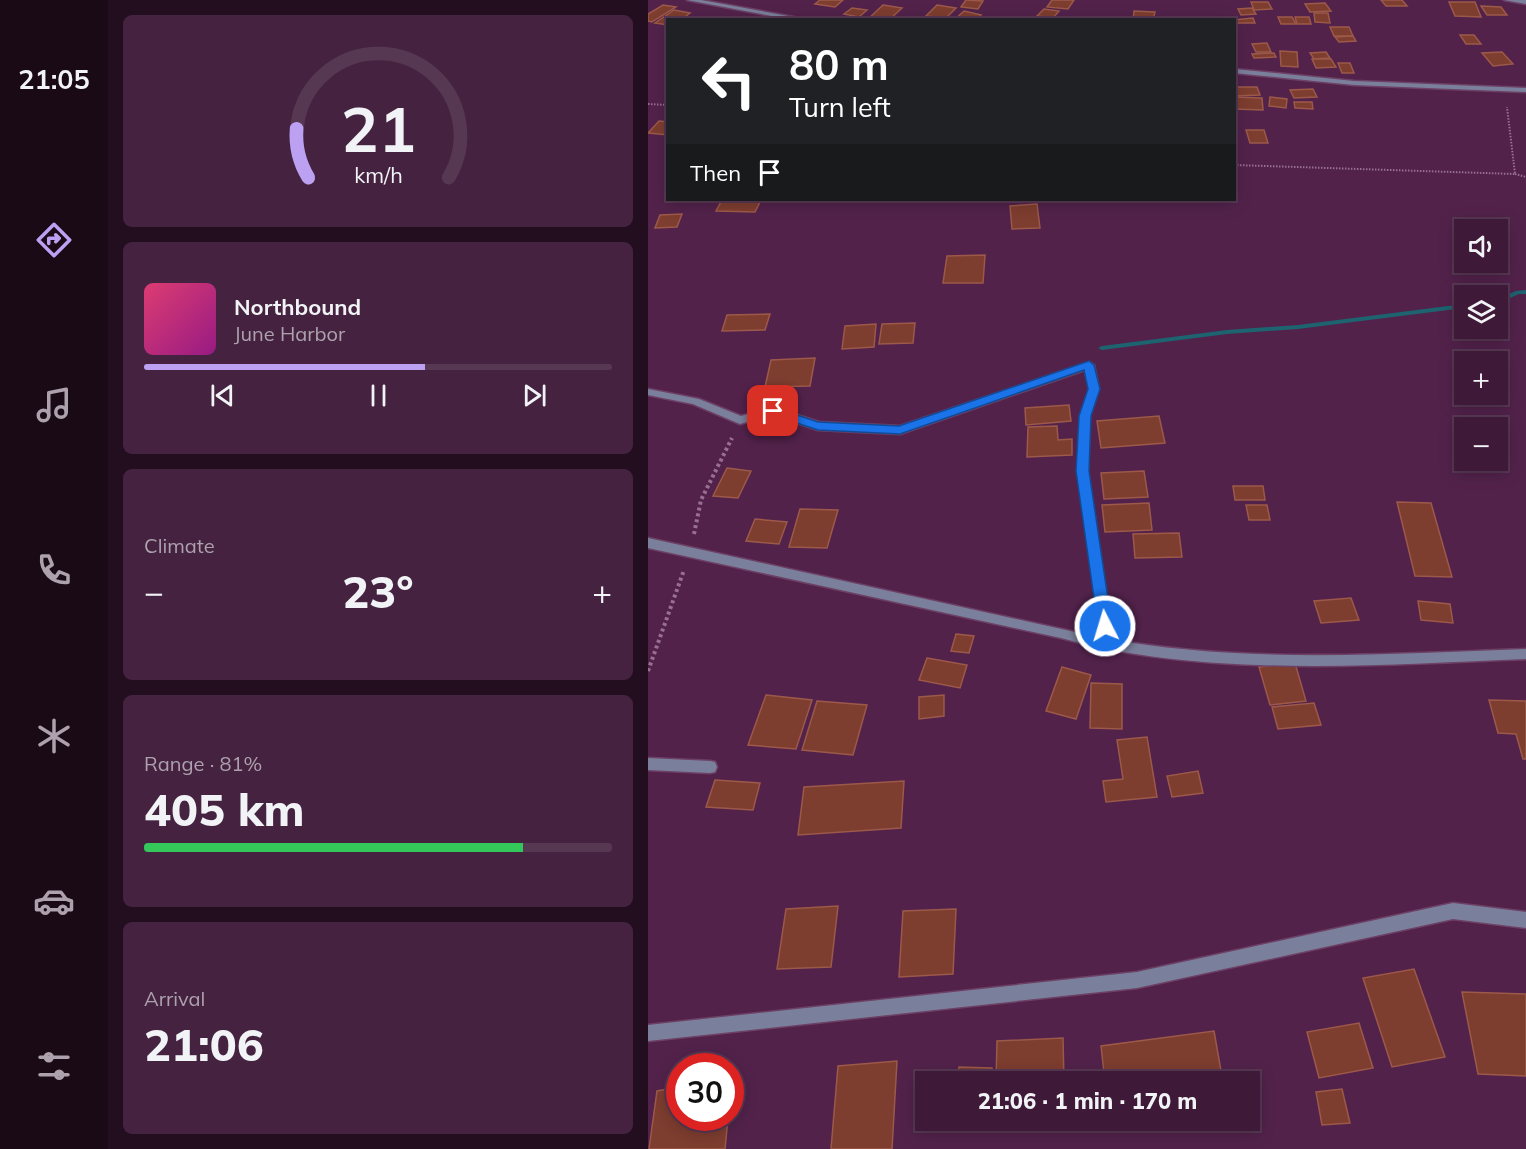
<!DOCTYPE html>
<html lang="en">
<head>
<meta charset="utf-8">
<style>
  body { margin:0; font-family:Mulish,sans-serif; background:#452340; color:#f1f3f6; height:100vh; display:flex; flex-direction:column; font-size:22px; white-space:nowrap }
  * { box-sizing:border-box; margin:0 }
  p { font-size:20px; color:#ada1ae }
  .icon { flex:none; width:33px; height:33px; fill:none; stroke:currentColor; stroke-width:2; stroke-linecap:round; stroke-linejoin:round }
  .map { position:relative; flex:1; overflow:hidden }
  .panel { display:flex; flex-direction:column; gap:15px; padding:15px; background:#220e1f; width:540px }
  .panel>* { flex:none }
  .hud { position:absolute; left:18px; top:18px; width:570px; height:183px; border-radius:0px; box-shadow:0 3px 15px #0003,0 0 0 2px #573853; background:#202124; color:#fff; overflow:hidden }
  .fabs { position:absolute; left:806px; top:219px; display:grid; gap:12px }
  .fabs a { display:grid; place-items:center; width:54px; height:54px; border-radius:0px; background:#3e1a38; box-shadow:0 3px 15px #0003,0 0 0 2px #573853; font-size:30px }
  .speed { position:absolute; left:18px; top:1053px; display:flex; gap:12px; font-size:30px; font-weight:700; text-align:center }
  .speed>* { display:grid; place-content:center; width:78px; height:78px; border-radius:50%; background:#3e1a38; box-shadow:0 3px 15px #0003,0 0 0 2px #573853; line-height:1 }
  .speed .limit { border:9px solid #d22; background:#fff; color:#111 }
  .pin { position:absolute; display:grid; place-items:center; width:51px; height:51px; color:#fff; margin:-26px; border-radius:12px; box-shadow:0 3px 9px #0006 }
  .me { position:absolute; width:66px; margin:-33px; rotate:355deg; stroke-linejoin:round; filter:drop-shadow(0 0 4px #0008) }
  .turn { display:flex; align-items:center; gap:21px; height:126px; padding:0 24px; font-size:27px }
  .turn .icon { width:78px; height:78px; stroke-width:2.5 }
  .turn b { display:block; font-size:42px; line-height:51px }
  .then { display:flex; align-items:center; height:57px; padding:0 24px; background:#0003; gap:12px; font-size:22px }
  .big { font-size:45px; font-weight:800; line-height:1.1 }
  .panel .tile { flex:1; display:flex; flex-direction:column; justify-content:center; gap:9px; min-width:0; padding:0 21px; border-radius:9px; background:#452340 }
  .panel .dial { align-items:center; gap:0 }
  .dial svg { height:156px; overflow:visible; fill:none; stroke:#573853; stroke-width:7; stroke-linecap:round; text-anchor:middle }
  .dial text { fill:#f1f3f6; stroke:none }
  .song { display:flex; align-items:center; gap:18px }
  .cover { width:72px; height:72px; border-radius:9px; background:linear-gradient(135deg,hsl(340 70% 55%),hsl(310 70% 35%)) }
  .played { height:6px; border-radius:3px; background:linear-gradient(90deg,#bca0f2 60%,#573853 60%) }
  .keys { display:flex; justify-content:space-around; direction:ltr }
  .heat { display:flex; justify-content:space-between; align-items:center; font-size:33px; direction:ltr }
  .charge { height:9px; border-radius:4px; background:linear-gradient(90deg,#34c759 81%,#573853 0) }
  .trip { position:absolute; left:267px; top:1071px; width:345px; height:60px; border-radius:0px; background:#3e1a38; box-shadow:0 3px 15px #0003,0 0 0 2px #573853; font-weight:800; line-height:60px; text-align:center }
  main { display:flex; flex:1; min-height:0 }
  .tab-bar { display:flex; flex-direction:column; width:108px; justify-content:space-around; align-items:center; background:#190a16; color:#ada1ae }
  .tab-bar .icon { width:42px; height:42px }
  .tab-bar .selected { color:#bca0f2 }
  .tab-bar b { font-size:27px; color:#f1f3f6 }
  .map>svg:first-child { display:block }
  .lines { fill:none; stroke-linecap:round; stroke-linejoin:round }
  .stream { fill:#1d6370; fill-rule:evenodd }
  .building { fill:#7d3d2f; stroke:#9c594a; stroke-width:1.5 }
  .minor-casing { stroke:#6d4066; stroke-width:3 }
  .path-far1 { stroke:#997092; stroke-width:2; stroke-dasharray:1.5 1.5; stroke-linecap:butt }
  .path { stroke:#997092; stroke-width:4; stroke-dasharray:3 3; stroke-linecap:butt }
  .minor { fill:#7a809b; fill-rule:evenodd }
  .route { fill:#1a73e8; stroke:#114b97; stroke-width:1.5 }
</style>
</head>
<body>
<main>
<nav class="tab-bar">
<b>21:05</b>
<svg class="icon selected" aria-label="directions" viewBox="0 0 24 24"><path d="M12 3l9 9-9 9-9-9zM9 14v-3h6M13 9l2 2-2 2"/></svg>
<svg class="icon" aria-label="music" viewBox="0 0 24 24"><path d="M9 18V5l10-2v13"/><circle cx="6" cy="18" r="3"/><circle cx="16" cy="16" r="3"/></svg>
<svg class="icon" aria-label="phone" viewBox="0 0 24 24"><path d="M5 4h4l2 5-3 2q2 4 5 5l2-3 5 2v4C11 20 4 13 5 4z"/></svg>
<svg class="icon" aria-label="climate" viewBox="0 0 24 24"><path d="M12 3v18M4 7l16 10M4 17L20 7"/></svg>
<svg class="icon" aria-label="car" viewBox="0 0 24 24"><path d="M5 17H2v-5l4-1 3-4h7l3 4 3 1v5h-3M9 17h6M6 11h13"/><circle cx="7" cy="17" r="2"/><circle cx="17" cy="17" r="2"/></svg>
<svg class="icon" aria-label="filters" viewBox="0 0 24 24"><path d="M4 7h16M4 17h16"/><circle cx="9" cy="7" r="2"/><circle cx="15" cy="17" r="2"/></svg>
</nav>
<section class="panel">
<div class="tile dial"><svg viewBox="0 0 100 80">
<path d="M14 69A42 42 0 1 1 86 69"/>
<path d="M14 69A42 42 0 0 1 8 44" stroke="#bca0f2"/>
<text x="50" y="56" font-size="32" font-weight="700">21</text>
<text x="50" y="72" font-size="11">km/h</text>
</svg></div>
<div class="tile">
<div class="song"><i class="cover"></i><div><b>Northbound</b><p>June Harbor</p></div></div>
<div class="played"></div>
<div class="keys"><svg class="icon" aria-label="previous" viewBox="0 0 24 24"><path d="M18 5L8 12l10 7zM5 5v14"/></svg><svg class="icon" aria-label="pause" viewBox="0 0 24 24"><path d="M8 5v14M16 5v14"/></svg><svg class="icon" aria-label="next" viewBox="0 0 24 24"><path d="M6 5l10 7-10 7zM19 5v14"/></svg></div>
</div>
<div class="tile"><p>Climate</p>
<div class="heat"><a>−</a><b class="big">23°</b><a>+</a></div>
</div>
<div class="tile"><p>Range · 81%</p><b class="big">405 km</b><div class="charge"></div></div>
<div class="tile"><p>Arrival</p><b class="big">21:06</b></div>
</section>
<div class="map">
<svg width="878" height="1149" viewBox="0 0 878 1149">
  <rect width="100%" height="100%" fill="#52224b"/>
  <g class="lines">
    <!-- stream -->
    <g class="stream">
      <path d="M878,290V294H871L849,304V299L868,291Z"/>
      <path d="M816,304V308L650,329L579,334L454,350L450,348L454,346L579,330L650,325Z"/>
    </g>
  </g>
  <!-- building -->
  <g class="building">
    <path d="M172,0H195L187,7L167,4Z"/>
    <path d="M318,0H319L335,1L330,9L313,7Z"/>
    <path d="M404,0H426L420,9L399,7Z"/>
    <path d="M733,0H754L759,6H738Z"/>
    <path d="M603,2H620L624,9L606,10Z"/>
    <path d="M801,2H827L833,17L807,16Z"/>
    <path d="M677,3L683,11L662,12L657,4Z"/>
    <path d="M15,5L28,7L4,22L0,21V14Z"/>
    <path d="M235,5L254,8L241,20H219Z"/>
    <path d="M289,5L308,8L298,18L278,16Z"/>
    <path d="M833,6L853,7L859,15H839Z"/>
    <path d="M204,8L219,10L211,17L196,14Z"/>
    <path d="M604,8L608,14L593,15L590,9Z"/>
    <path d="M396,9L411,11L405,18L389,16Z"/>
    <path d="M26,10L42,13L33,20H20V25L7,23Z"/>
    <path d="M316,11L333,15L327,20H306Z"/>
    <path d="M486,11L507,12L505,20H485Z"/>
    <path d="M666,13H680L682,23L667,22Z"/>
    <path d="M630,17H644L648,24H633Z"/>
    <path d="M647,17H661L663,24H649Z"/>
    <path d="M605,18L607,23H586V20Z"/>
    <path d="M682,27H701L705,36H686Z"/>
    <path d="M812,35H826L833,44H818Z"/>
    <path d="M705,36L708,41L691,42L687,37Z"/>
    <path d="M619,43L623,52H608L604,44Z"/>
    <path d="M632,51L649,52L650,67L633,66Z"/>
    <path d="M678,52L682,58L666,59L662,53Z"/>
    <path d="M854,52L865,64L845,66L834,53Z"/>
    <path d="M626,53L628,57L606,58L604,54Z"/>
    <path d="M664,59H683L688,67L668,68Z"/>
    <path d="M690,63H702L706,73H694Z"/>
    <path d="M586,87H609L612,95L586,96Z"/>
    <path d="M665,89L669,97L646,98L642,90Z"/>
    <path d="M586,97L614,98L615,110L586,109Z"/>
    <path d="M622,97L639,99L638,108L621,106Z"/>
    <path d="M646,102H664L665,109L647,108Z"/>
    <path d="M11,121L20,122V135L0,133Z"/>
    <path d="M598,130H616L620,143H602Z"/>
    <path d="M74,200H113L107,212L68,211Z"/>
    <path d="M389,204L392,228L364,229L362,206Z"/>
    <path d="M34,214L29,227L7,228L12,215Z"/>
    <path d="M337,255L335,283H295L299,256Z"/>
    <path d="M122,314L117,330L74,331L79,315Z"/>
    <path d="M267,323L265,343L231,344L234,324Z"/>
    <path d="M228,324L226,347L194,349L197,326Z"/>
    <path d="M167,358L162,386L117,387L123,360Z"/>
    <path d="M421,405L423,421L378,425L377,408Z"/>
    <path d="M511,416L517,443L453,448L449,421Z"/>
    <path d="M409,426L410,440L424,439V455L379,457L380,427Z"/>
    <path d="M79,468L103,471L90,498L65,496Z"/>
    <path d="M496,471L500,497L456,499L453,473Z"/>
    <path d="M585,486H615L617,500H587Z"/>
    <path d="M749,502L783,503L804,577L767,576Z"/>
    <path d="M501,503L504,530L457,532L454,505Z"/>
    <path d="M598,505H619L622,520H601Z"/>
    <path d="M152,509L190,510L179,548L141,547Z"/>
    <path d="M107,519L139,522L131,544L98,541Z"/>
    <path d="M531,533L534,557L487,558L485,534Z"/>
    <path d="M703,598L711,620L673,623L666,601Z"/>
    <path d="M770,601L802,604L805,623L773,620Z"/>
    <path d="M308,634L326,636L321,653L303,651Z"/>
    <path d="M279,658L319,665L312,688L271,680Z"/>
    <path d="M647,663L658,701L622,705L611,667Z"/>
    <path d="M414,667L443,675L428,719L398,711Z"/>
    <path d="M443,683L474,684V729L442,728Z"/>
    <path d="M118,695L164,700L148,749L100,745Z"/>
    <path d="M296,695V716L271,719V697Z"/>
    <path d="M841,700L878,701V759H875L868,734L850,733Z"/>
    <path d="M169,701L219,705L205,755L154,750Z"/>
    <path d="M666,703L673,725L630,729L624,707Z"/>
    <path d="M499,737L509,797L458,802L455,781L475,779L469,740Z"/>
    <path d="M550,771L555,793L524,797L519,776Z"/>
    <path d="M67,780L112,783L105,810L58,807Z"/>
    <path d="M256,781L253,828L150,835L156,787Z"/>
    <path d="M190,906L183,967L129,969L138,909Z"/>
    <path d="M308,909L305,974L251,977L255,911Z"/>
    <path d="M766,969L797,1057L744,1067L715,978Z"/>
    <path d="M814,992L878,994V1076L830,1074Z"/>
    <path d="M711,1023L725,1068L671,1078L659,1032Z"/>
    <path d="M566,1031L575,1082H457L453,1046Z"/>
    <path d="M415,1038L416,1082H348L349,1041Z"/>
    <path d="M249,1061L244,1149H183L190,1066Z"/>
    <path d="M311,1067L344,1068L343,1082H310Z"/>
    <path d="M32,1087V1118H80L77,1149H1L9,1091Z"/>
    <path d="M694,1089L702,1123L674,1125L668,1092Z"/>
  </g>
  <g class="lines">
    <defs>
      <g id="minor">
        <path d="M39,0H53L162,20H145Z"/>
        <path d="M856,0H878V4Z"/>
        <path d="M586,69L706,81L878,88V92L706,85L586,73Z"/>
        <path d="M441,362L446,365L451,389L442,416L440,471L463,626L456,638C594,664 739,654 878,649V659C729,665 556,678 413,638L0,548V538L445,636L451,626L430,471L432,416L441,389L437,370L252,434L170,430L125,415L92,424L45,404L0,395V389L51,399L93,416L125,407L171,422L252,426Z"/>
        <path d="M0,758L62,761L67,762L69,767L67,772L62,773L0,770Z"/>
        <path d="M805,903L878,912V928L805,919L489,988L0,1041V1025L489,972Z"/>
      </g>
    </defs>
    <!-- minor casing -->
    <use href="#minor" class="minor-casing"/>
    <!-- path-far1 -->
    <g class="path-far1">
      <path d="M0,104L20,105"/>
      <path d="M586,165L867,174L859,107"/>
      <path d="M867,174L878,177"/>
    </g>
    <!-- path -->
    <g class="path">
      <path d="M46,534L53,500L84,438"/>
      <path d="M0,671L36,570"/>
    </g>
    <!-- minor -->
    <use href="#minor" class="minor"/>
  </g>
  <!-- route -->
  <path class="route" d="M441,361L446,365L452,389L443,416L441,471L464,626L462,630H452L450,626L428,471L431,416L440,389L436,370L252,434L170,430L121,414L119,411L125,407L170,422L251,426Z"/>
</svg>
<div class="fabs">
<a><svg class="icon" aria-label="sound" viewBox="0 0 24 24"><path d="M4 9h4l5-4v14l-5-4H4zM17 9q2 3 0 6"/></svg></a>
<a><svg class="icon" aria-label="layers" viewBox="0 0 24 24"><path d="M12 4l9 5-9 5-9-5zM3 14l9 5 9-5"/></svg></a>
<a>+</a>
<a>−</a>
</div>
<div class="speed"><div class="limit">30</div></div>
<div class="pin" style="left:125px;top:411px;background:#d93025"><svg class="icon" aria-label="arrive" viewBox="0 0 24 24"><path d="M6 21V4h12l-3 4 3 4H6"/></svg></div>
<svg class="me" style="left:457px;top:626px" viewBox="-20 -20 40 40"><circle r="17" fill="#1a73e8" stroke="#fff" stroke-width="3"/><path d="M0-11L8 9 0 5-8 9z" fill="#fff"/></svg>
<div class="trip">21:06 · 1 min · 170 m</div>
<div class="hud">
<div class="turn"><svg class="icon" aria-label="left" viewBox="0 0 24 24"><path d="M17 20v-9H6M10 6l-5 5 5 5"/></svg><div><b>80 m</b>Turn left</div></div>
<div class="then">Then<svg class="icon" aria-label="arrive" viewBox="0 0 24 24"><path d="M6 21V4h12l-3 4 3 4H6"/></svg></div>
</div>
</div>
</main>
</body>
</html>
